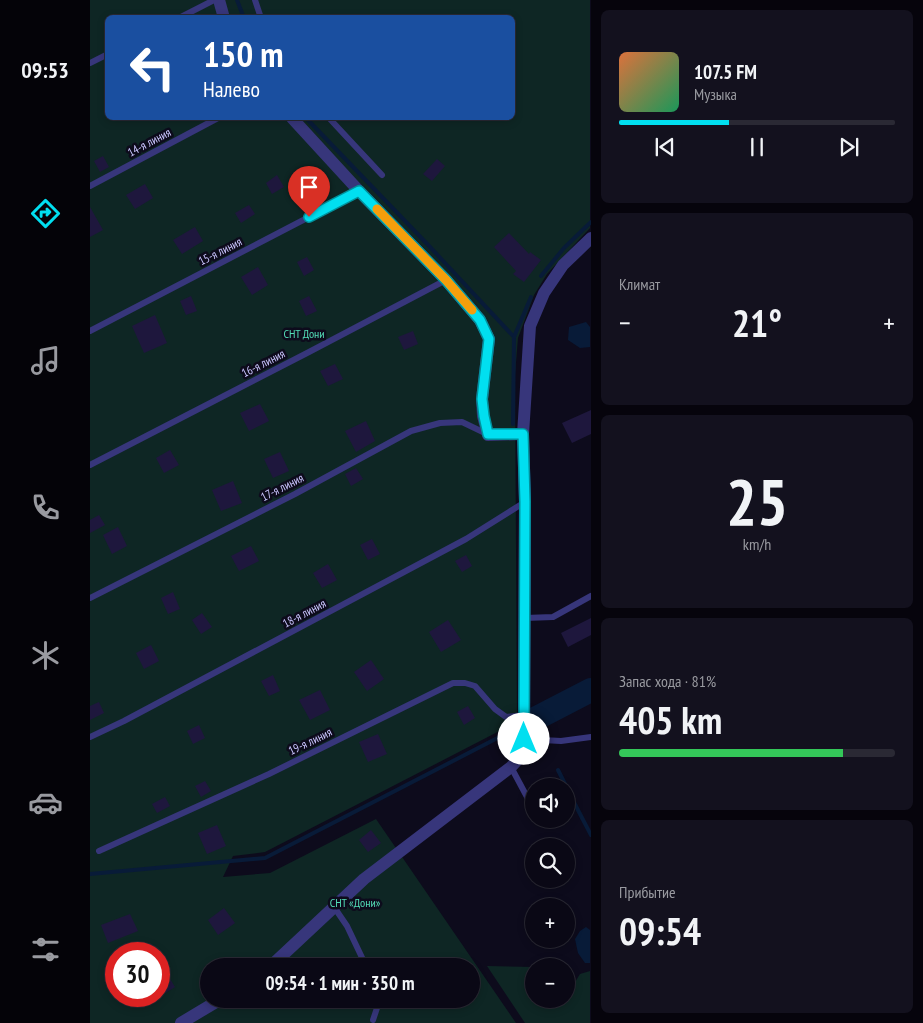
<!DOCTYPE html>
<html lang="ru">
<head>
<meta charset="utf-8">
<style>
  body { margin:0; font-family:"PT Sans Narrow",sans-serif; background:#13111e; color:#f1f3f6; height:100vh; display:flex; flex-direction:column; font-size:19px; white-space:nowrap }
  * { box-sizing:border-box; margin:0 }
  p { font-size:16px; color:#999aa0 }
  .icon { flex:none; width:28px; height:28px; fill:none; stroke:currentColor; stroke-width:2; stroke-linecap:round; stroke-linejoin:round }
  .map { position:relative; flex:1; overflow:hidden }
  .drawer { display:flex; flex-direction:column; gap:10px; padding:10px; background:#06040c; width:332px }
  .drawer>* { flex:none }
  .top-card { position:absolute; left:15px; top:15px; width:410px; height:105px; border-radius:8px; box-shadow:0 2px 8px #0003,0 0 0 1px #2a2934; background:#1a4fa0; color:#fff; overflow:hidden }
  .tools { position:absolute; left:435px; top:778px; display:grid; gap:10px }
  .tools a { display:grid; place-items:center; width:50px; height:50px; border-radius:50%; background:#0a0815; box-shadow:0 2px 8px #0003,0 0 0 1px #2a2934; font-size:25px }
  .speed { position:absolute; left:15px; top:942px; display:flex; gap:10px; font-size:25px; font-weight:700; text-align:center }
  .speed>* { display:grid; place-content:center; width:65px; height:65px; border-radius:50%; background:#0a0815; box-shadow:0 2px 8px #0003,0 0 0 1px #2a2934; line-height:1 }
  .speed .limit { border:8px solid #d22; background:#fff; color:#111 }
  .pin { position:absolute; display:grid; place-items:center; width:42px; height:42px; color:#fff; margin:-51px -21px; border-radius:50% 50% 50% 0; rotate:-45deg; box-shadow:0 0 5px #0007 }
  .pin .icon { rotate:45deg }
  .me { position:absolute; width:55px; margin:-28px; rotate:0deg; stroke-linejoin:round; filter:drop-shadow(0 0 4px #0008) }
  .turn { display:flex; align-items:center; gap:18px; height:105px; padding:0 15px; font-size:22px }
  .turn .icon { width:65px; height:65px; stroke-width:2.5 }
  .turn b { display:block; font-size:35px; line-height:42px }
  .big { font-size:38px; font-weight:700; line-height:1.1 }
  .drawer .tile { flex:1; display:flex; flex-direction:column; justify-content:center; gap:8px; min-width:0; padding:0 18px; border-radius:8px; background:#13111e }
  .drawer .dial { align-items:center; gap:0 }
  .dial b { font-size:65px; line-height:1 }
  .song { display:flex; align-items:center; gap:15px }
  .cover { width:60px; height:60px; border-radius:8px; background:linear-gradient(135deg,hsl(20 70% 55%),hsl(150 70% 35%)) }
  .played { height:5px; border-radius:2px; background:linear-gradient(90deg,#01dff0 40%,#2a2934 40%) }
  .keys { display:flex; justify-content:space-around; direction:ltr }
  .heat { display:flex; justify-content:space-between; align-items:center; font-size:28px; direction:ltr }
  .charge { height:8px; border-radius:4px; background:linear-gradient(90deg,#34c759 81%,#2a2934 0) }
  .trip { position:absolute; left:110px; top:958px; width:280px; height:50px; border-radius:25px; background:#0a0815; box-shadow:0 2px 8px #0003,0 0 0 1px #2a2934; font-weight:700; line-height:50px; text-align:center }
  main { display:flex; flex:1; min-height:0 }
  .menu { display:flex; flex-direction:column; width:90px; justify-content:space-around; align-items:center; background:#040308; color:#999aa0 }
  .menu .icon { width:35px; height:35px }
  .menu .current { color:#01dff0 }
  .menu b { font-size:22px; color:#f1f3f6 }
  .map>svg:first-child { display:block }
  .green { fill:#0e2624; fill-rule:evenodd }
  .water { fill:#081b38 }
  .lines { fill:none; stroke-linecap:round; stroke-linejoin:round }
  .stream { stroke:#081b38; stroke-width:4 }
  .river { stroke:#081b38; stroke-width:24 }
  .building { fill:#1e173d }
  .service { stroke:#37367b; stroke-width:6 }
  .minor { stroke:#37367b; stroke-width:12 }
  .route-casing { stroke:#01919c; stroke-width:12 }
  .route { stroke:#01dff0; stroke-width:9 }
  .slow { stroke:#f59e0b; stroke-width:9 }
  .labels { text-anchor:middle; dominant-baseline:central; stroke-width:5; stroke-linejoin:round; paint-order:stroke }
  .street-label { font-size:12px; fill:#cbc6ff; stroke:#0d0b1c }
  .park-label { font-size:12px; fill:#53ddb7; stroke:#0d0b1c }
</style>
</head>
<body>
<main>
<nav class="menu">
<b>09:53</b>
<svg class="icon current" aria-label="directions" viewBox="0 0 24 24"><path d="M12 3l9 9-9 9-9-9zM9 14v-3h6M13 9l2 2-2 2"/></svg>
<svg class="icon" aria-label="music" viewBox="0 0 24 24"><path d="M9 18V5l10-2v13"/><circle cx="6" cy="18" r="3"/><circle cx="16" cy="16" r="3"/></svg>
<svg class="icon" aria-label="phone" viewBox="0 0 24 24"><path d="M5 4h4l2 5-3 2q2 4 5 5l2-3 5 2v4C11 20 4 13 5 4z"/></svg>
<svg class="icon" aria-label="climate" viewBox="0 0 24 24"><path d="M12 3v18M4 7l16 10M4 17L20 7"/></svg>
<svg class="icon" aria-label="car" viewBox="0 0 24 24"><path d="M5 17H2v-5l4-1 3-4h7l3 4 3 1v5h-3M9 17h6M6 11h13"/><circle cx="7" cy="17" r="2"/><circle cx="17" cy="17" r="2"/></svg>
<svg class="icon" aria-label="filters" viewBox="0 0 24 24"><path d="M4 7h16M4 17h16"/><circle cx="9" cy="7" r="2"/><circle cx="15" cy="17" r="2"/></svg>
</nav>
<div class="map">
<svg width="501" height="1023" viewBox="0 0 501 1023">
  <rect width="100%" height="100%" fill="#0d0b1c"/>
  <!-- green -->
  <g class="green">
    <path d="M0,0H500V228L457,274L444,295L428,338L425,375L427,722L175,852L143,856L133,877L180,873L286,819L426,1023H0ZM18,18H422V118H18ZM26,954H69V996H26ZM119,966H381V999H119Z"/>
    <path d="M397,966L444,967V999H476V983L482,987L490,974L500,971V1023H435Z"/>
  </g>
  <!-- water -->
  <g class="water">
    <path d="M496,322L500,327V347L490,348L478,340L479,327Z"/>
    <path d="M496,927L500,930V963H495L488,953L485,939L490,931Z"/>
  </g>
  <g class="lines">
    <!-- stream -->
    <g class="stream">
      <path d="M147,0L154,18"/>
      <path d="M216,118L340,247L424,337"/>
      <path d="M451,276L474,248L501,222"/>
      <path d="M423,424L424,337L441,297"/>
      <path d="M468,770L476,786"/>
      <path d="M476,787L501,835"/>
      <path d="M0,874L175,858L425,729"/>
    </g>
    <!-- river -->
    <path class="river" d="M441,721L501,690"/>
  </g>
  <!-- building -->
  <g class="building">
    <path d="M13,156L19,167L10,172L4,161Z"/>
    <path d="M347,159L355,166L342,181L333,174Z"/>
    <path d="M187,175L194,187L182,194L176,183Z"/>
    <path d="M55,184L63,198L45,209L36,195Z"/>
    <path d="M159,205L165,214L151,223L145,213Z"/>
    <path d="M0,207L13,230L0,237Z"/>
    <path d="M105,227L113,241L92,254L83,240Z"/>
    <path d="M419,233L439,254L440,252L451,260L434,282L423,274L426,271L404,247Z"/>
    <path d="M217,257L224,270L214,276L207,262Z"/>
    <path d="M168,267L178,285L162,295L151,277Z"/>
    <path d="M101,296L107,311L96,315L90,301Z"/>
    <path d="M219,296L227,311L216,316L209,301Z"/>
    <path d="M65,315L77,343L54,353L42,326Z"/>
    <path d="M323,331L328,344L314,350L308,337Z"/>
    <path d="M245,364L253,379L238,386L230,371Z"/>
    <path d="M170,404L179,421L159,431L150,413Z"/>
    <path d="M501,410V434L482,443L472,423Z"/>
    <path d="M276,421L285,441L266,452L255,431Z"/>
    <path d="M80,450L89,465L74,473L66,458Z"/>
    <path d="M190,452L199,471L183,478L174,459Z"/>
    <path d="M266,468L273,479L261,486L255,474Z"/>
    <path d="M143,481L152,503L131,511L122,490Z"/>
    <path d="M9,515L15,525L0,533V520Z"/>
    <path d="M28,527L37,546L22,554L13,535Z"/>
    <path d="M282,539L290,554L278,560L270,545Z"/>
    <path d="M161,546L169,561L149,571L141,556Z"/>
    <path d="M376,555L382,566L372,572L365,561Z"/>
    <path d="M238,564L247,580L232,588L223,573Z"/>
    <path d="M83,592L90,609L78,614L71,598Z"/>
    <path d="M112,613L122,627L111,634L102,620Z"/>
    <path d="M501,618V635L478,647L471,633Z"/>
    <path d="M358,620L371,640L351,652L339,632Z"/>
    <path d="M61,645L69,661L54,669L46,653Z"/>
    <path d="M281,660L294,679L277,691L264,672Z"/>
    <path d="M183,675L190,691L179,696L171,681Z"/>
    <path d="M230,690L240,710L220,720L209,700Z"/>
    <path d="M9,702L14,713L0,720V706Z"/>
    <path d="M378,706L385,718L374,725L367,712Z"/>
    <path d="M109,725L115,738L103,744L97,731Z"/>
    <path d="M288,734L297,754L278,762L269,742Z"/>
    <path d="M115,781L121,791L111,797L105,786Z"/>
    <path d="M75,797L80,806L67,813L62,804Z"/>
    <path d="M127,825L136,846L117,854L108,833Z"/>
    <path d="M281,830L291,843L278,852L269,840Z"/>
    <path d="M134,908L145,923L128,935L118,920Z"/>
    <path d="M40,914L48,931L18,943L11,925Z"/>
    <path d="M69,961L85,987L69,997Z"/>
  </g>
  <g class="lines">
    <!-- service -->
    <g class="service">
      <path d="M165,0L171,18"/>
      <path d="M89,18L124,0"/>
      <path d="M0,63L18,54"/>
      <path d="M239,118L292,175"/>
      <path d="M0,186L128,118"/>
      <path d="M0,331L269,191"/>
      <path d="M0,465L219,352L356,280"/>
      <path d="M0,598L205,494L321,431L350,423L372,422L397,434"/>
      <path d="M435,618L463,617L501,596"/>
      <path d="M0,737L34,721L376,539L435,502"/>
      <path d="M434,739L471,741L501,737"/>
      <path d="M421,767L444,810"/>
      <path d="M449,819V820"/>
      <path d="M9,851L179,774L363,683H375L385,686L405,709L416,717L434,715"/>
      <path d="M244,907L257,926L276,966"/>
      <path d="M283,1020L290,999"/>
    </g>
    <!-- minor -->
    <g class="minor">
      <path d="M129,0L134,18"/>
      <path d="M202,118L269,191L356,280L390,320L399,339L392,399L393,416L398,435L433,434"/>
      <path d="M181,966L274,879L421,767L432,755L434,739L435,502L433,434L440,326L454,293L473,265L501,238"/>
      <path d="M91,1023L131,999"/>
    </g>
  </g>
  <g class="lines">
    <defs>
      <path id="route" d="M219,217L269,191L356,280L390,320L399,339L392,399L394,416L398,434H433L435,502L434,739"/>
    </defs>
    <!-- route casing -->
    <use href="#route" class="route-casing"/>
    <!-- route -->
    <use href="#route" class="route"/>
    <!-- slow -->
    <path class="slow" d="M287,209L356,280L382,310"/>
  </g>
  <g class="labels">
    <!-- street labels -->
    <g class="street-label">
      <text transform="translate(59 142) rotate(-28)">14-я линия</text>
      <text transform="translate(130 251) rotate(-27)">15-я линия</text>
      <text transform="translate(173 363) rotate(-27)">16-я линия</text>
      <text transform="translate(192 487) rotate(-27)">17-я линия</text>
      <text transform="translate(214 613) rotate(-28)">18-я линия</text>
      <text transform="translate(220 741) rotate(-26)">19-я линия</text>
    </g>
    <!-- park labels -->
    <g class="park-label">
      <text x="214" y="333">СНТ Дони</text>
      <text x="265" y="902">СНТ «Дони»</text>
    </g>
  </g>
</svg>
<div class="tools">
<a><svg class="icon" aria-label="sound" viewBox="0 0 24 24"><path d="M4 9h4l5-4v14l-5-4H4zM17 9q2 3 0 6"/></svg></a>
<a><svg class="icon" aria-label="search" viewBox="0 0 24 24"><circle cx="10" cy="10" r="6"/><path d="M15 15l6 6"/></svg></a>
<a>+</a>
<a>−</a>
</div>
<div class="speed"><div class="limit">30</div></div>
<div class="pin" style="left:219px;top:217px;background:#d93025"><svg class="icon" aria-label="arrive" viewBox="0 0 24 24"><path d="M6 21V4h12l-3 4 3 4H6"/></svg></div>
<svg class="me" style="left:434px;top:739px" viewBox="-20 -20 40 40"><circle r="19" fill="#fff"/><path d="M0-13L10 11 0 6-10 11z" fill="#01dff0"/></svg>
<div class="trip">09:54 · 1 мин · 350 m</div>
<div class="top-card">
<div class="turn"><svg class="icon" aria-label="left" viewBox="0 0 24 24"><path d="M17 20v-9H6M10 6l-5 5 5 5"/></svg><div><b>150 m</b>Налево</div></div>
</div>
</div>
<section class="drawer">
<div class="tile">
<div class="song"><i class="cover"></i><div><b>107.5 FM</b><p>Музыка</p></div></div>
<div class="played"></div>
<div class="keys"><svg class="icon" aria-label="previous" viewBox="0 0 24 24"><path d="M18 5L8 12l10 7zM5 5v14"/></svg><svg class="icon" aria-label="pause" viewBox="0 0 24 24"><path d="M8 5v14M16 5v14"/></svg><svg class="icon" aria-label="next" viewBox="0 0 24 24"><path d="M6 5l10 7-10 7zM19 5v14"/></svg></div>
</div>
<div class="tile"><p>Климат</p>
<div class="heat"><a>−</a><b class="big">21°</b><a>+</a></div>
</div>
<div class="tile dial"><b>25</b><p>km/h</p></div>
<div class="tile"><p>Запас хода · 81%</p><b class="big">405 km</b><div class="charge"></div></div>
<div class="tile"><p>Прибытие</p><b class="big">09:54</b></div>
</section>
</main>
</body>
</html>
